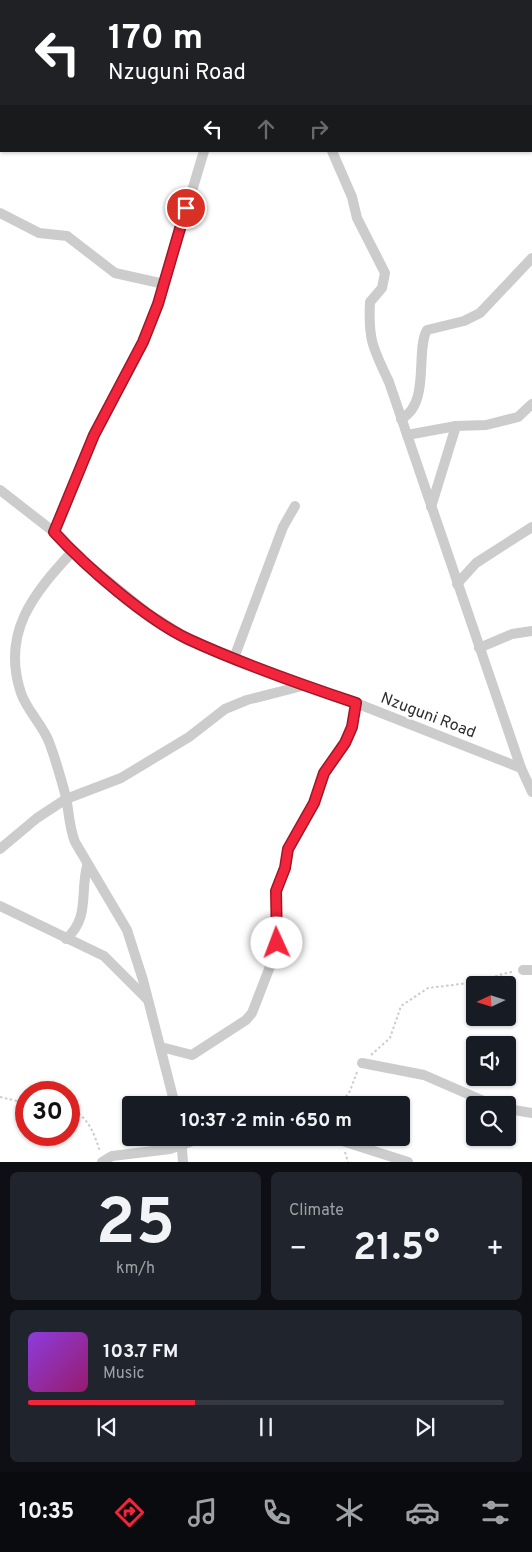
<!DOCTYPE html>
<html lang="en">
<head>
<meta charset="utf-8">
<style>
  body { margin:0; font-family:Overpass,sans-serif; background:#20242c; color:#f1f3f6; height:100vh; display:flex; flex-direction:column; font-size:19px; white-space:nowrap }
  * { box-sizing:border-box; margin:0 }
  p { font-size:16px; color:#9ea1a6 }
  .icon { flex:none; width:28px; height:28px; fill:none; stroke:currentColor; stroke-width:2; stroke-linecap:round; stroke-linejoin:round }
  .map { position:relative; height:1162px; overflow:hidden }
  .sheet { display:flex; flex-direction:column; gap:10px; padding:10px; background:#0d0f14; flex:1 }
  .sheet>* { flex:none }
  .guide { position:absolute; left:0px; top:0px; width:532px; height:152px; box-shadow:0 1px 4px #0004; background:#202124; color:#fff; overflow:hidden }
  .needle { width:32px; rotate:266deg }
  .buttons { position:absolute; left:466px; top:976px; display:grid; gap:10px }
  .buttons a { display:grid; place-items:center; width:50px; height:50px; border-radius:5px; background:#171b24; box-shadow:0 1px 4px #0004; font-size:25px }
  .speed { position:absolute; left:15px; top:1081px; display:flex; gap:10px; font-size:25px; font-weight:700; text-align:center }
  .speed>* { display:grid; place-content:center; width:65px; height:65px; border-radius:50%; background:#171b24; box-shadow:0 1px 4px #0004; line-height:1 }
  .speed .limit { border:8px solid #d22; background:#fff; color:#111 }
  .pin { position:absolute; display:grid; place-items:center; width:42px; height:42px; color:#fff; margin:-21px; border:2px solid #fff; border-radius:50%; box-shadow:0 1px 5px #0007 }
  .me { position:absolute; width:55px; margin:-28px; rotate:358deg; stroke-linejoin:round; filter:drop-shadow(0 0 4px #0008) }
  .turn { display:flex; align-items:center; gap:18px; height:105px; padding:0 25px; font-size:22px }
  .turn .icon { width:65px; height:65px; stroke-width:2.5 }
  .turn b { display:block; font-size:35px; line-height:42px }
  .lanes { display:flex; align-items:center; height:48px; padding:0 25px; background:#0003; justify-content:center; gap:25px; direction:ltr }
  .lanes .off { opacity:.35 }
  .big { font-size:38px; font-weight:700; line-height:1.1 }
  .sheet .card { flex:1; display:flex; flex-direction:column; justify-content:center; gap:8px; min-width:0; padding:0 18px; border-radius:8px; background:#20242c }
  .sheet .dial { align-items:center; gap:0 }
  .dial b { font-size:65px; line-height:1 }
  .song { display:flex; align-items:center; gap:15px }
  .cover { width:60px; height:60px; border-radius:8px; background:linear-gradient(135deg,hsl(270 70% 55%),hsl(320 70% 35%)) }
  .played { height:5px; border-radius:2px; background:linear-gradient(90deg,#f3253d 35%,#363941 35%) }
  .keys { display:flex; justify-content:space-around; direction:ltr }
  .heat { display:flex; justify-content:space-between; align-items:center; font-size:28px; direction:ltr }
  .sheet .tiles { flex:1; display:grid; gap:10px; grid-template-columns:1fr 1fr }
  .card:last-child { grid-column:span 2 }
  .trip { position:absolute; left:122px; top:1096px; width:288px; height:50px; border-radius:5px; background:#171b24; box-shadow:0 1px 4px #0004; font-weight:700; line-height:50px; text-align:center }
  .tab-bar { display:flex; height:80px; justify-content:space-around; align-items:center; background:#090b0e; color:#9ea1a6 }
  .tab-bar .icon { width:35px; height:35px }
  .tab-bar .selected { color:#f3253d }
  .tab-bar b { font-size:22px; color:#f1f3f6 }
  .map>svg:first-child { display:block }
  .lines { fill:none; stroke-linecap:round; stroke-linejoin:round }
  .path { stroke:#ccc; stroke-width:2; stroke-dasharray:2.5 2.5; stroke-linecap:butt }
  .minor { stroke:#ccc; stroke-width:10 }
  .route-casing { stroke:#9e1828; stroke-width:12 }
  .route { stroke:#f3253d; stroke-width:9 }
  .labels { text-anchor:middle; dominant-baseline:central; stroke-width:5; stroke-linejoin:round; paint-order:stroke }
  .street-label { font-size:16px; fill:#2f2f2f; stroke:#fff }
</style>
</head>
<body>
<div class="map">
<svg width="532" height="1162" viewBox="0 0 532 1162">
  <rect width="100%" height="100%" fill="#fff"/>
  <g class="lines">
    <!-- path -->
    <g class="path">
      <path d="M442,1L443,0"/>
      <path d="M371,1055L390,1038L401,1006L428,988C445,986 463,984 479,981C492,979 501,973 513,972"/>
      <path d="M0,1097L26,1103"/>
      <path d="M340,1105L350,1091L357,1072"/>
      <path d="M69,1110C87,1113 95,1135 100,1152"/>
      <path d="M345,1152L348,1162"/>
    </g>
    <!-- minor -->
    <g class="minor">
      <path d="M55,1L56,0"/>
      <path d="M251,1V0"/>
      <path d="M0,108L1,105"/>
      <path d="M332,151L352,197L357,218L385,273L382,288L370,302C368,340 373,348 389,382L521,768L532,792"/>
      <path d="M0,213L39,233L67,236L115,273L164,284"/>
      <path d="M401,419C431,404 415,350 427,330L464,321L480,313L532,258"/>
      <path d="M407,435L456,426"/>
      <path d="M0,490L54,532L72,552L146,612L187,638L290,681L356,703L521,768"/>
      <path d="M431,507L456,426L486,425L518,417L532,404"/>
      <path d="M54,532L93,435L143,342L158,304L204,151"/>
      <path d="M72,552C33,594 1,633 21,693C27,711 43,725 49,742C56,760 61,779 66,797C69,812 69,827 75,842L127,930L143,980L175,1105"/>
      <path d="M457,584L476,563L532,527"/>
      <path d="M479,648L512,634L532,631"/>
      <path d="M234,658L283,527L295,506"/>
      <path d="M0,849L37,818L66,799L121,778L189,737L225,709L247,700L302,686"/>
      <path d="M0,906L104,956L147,999"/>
      <path d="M66,939C90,918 80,893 87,866"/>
      <path d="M523,970H532"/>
      <path d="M161,1047L192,1055L246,1020L252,1013L276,951V891L285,868L288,849L314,803L324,773L345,743L352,727L356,703"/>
      <path d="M362,1063L424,1075L493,1105"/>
      <path d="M508,1109L532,1113"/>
      <path d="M181,1138L183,1162"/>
      <path d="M333,1138L408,1162"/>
      <path d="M102,1162L112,1156L170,1149L201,1138"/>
    </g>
  </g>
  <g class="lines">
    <defs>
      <path id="route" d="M186,208L158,304L143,342L94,435L54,532C86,567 146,619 188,639C242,664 299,684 356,703L352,727L345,743L324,773L314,803L288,849L285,868L276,891L277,943"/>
    </defs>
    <!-- route casing -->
    <use href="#route" class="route-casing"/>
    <!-- route -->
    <use href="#route" class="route"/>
  </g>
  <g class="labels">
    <!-- street labels -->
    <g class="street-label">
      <text transform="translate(428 716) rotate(21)">Nzuguni Road</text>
    </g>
  </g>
</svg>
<div class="buttons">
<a><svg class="needle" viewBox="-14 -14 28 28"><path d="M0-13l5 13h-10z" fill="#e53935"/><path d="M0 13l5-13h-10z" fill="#9ea1a6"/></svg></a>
<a><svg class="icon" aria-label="sound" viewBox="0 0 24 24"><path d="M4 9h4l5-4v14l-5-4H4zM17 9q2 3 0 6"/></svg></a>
<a><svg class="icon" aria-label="search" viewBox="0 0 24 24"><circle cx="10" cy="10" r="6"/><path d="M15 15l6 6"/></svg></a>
</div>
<div class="speed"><div class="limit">30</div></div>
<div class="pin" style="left:186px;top:208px;background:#d93025"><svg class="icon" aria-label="arrive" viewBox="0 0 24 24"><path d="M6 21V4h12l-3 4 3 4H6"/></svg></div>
<svg class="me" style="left:277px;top:943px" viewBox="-20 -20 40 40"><circle r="19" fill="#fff"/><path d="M0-13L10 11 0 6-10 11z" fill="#f3253d"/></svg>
<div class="trip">10:37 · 2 min · 650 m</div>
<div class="guide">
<div class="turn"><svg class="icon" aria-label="left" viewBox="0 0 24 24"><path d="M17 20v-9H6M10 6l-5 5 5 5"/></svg><div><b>170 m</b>Nzuguni Road</div></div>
<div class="lanes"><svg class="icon" aria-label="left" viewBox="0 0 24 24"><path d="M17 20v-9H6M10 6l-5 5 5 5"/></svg><svg class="icon off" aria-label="ahead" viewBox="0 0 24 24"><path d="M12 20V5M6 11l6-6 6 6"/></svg><svg class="icon off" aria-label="right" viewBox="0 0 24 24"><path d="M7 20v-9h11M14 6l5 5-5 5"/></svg></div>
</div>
</div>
<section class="sheet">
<div class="tiles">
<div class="card dial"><b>25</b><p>km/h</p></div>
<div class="card"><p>Climate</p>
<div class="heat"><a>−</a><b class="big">21.5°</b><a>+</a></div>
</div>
<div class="card">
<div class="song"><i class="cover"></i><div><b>103.7 FM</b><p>Music</p></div></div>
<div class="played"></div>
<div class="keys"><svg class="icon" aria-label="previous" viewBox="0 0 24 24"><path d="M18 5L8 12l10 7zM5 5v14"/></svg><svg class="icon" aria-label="pause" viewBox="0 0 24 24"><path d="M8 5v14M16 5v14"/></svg><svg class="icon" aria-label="next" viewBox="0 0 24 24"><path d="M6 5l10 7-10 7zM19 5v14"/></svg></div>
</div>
</div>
</section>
<nav class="tab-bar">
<b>10:35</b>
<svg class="icon selected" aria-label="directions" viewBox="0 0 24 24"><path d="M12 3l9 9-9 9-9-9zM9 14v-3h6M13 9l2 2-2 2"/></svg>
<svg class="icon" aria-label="music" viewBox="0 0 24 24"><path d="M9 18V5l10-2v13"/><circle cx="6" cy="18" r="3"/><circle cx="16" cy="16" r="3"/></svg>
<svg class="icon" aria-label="phone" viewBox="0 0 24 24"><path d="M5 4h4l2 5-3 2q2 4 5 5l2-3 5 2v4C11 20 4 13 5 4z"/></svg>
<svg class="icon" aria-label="climate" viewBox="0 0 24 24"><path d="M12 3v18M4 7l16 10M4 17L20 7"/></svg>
<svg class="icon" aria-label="car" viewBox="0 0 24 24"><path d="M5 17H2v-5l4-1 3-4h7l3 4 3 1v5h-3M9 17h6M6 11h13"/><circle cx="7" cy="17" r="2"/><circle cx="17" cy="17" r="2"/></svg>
<svg class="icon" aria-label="filters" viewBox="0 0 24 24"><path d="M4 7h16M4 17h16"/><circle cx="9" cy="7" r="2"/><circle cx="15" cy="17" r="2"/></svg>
</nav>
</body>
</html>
